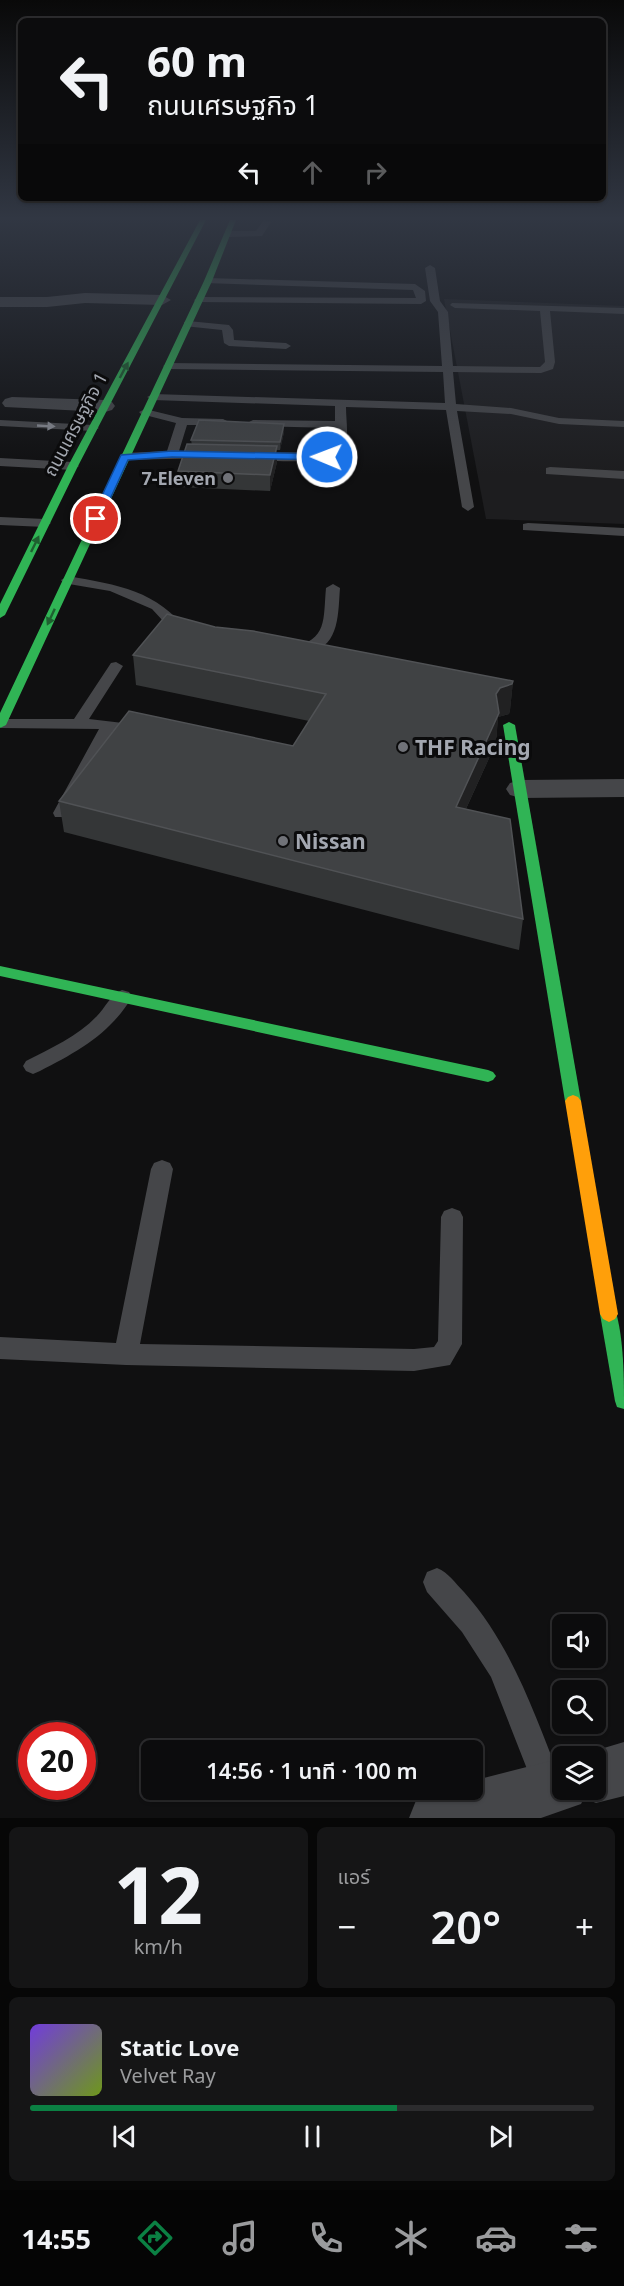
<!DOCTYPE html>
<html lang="th">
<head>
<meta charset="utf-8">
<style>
  body { margin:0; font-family:"Noto Sans","Noto Sans Thai",sans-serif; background:#151516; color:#f1f3f6; height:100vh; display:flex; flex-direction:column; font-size:22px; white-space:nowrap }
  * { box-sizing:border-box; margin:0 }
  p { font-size:20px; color:#9a9b9d }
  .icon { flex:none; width:33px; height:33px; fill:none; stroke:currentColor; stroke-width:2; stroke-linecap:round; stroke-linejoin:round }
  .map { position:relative; height:1818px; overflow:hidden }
  .sheet { display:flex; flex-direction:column; gap:9px; padding:9px; background:#070707; flex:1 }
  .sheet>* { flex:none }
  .guide { position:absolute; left:18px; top:18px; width:588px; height:183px; border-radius:9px; box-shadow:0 2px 4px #0004,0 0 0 2px #2c2c2e; background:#0c0c0d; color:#f1f3f6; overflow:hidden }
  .buttons { position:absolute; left:552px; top:1614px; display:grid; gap:12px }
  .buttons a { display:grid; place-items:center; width:54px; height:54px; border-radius:9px; background:#0c0c0d; box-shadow:0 2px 4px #0004,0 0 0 2px #2c2c2e; font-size:30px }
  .speed { position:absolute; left:18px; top:1722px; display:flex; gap:12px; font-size:30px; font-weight:700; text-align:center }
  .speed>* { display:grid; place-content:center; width:78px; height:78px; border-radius:50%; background:#0c0c0d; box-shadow:0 2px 4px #0004,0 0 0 2px #2c2c2e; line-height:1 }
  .speed .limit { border:9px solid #d22; background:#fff; color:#111 }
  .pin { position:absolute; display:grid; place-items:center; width:51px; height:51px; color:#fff; margin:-26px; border:3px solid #fff; border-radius:50%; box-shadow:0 2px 6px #0007 }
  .me { position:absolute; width:66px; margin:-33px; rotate:271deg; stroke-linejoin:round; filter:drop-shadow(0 0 4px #0008) }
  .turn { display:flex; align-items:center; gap:21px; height:126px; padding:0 30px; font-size:27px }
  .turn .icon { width:78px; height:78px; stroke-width:2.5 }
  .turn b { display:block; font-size:42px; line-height:51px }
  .lanes { display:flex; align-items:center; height:57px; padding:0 30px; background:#0003; justify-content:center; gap:30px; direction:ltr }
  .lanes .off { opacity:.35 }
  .big { font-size:45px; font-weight:600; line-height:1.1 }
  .sheet .widget { flex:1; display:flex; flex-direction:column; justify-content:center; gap:9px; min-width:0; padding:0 21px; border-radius:9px; background:#151516 }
  .sheet .dial { align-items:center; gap:0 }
  .dial b { font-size:78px; line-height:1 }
  .song { display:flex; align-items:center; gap:18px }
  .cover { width:72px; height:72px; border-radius:9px; background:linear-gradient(135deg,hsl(260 70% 55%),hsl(80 70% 35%)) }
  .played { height:6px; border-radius:3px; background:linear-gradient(90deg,#0b8043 65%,#2c2c2e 65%) }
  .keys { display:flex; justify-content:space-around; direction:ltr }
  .heat { display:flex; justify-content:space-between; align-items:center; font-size:33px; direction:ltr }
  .sheet .tiles { flex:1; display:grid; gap:9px; grid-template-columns:1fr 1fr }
  .widget:last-child { grid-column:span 2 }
  .trip { position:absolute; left:141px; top:1740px; width:342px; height:60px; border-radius:9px; background:#0c0c0d; box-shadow:0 2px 4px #0004,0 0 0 2px #2c2c2e; font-weight:600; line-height:60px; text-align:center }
  .dock { display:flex; height:96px; justify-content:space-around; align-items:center; background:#050505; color:#9a9b9d }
  .dock .icon { width:42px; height:42px }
  .dock .current { color:#0b8043 }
  .dock b { font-size:27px; color:#f1f3f6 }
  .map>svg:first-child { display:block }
  .built { fill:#1d1d1f }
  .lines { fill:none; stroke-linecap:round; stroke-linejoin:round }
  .lane { fill:#454649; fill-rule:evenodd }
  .street { fill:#454649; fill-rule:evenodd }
  .fast { fill:#30b455; fill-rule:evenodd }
  .slow { fill:#ff9f0a; fill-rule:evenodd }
  .wall { fill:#343637 }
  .shaded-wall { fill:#212122 }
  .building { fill:#404244; stroke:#505255; stroke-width:1.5 }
  .oneway { fill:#1e6030 }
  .oneway2 { fill:#878a91 }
  .route { fill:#1a73e8; stroke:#114b97; stroke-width:1.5 }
  .poi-dot { fill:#707278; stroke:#0b0b0c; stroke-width:2 }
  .labels { text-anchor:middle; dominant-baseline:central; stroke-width:6; stroke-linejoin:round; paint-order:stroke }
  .far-street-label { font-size:18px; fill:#a3a7b0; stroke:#0b0b0c }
  .far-poi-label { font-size:18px; font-weight:bold; fill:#a3a7b0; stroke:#0b0b0c; text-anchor:end }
  .poi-label { font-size:21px; font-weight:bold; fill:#a3a7b0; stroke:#0b0b0c; text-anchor:start }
</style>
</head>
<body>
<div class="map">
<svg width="624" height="1818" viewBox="0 0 624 1818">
  <rect width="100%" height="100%" fill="#101011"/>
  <!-- built -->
  <path class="built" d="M444,299L624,306V524L486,519Z"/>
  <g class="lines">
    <!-- lane -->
    <g class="lane">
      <path d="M264,220L271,222L262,236L228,237L224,234L228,231H256Z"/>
      <path d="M430,265L435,268L440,301L448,312L453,366L540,367L545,362L540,311L455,308L450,305L452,303L624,308V314L550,311L555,362L553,369L541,373L453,372L456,404L511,408L559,418L624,421V427L559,424L511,414L457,411L474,507L468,511L462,507L446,410L346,407C346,420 349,436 345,449C340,467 271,460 254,460L248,456L250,453L331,452L334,428L253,426L247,423L253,420L335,421V406L153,400L147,397L153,394L445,403L443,372L168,369L163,366L168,363L442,366L438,312L430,301L425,268Z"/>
      <path d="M208,278L415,284L425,291L426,301L421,304L196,302L194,300L199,297L416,298L413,290L205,283V279Z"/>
      <path d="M188,321L229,325L233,330L234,340L286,343L291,346L286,349L229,346L224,343L222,330L184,326V322Z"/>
      <path d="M145,409L182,418L223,419L229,422L223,425H187L179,451H208L214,455L212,458L121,460V454L125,453L167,451L176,423L141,414L139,412Z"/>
      <path d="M0,420L93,425L99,428L93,431L0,426Z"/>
      <path d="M0,458L73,462L79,466L73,470L0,466Z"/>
      <path d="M550,467L624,471V479L546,474V468Z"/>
      <path d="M0,517L45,519L51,523L45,527L0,525Z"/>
      <path d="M528,523L624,528V536L523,530V524Z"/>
      <path d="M68,576C118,585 157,590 189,633L187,636H177L152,609L110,591L63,583L61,580Z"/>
      <path d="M333,584L340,588C338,612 340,645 311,652C304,654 298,656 292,654L290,651L292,648C328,639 323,620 326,588Z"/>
      <path d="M116,662L123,666L89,719L140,725L148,730L140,735L113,731L67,817H55L53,813L99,729L1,728L0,719H74L111,663Z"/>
      <path d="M122,990L129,992L132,997C110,1034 77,1052 40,1071L33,1074L26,1071L23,1066L26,1061C51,1048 77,1037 97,1016C105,1008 111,994 122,990Z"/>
      <path d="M162,1160L170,1163L173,1169L140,1344L414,1349L434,1347L438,1341L441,1217L444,1211L452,1208L460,1211L463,1217L462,1344L450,1365L414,1371L126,1365L0,1359V1337L116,1343L151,1169L154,1163Z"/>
      <path d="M437,1568C449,1573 455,1583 464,1592C513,1647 535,1716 562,1783L560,1797L549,1801L538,1797L491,1677L462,1632L427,1592L423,1582L427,1572Z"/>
    </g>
    <!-- street -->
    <g class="street">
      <path d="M85,293L162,295L171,300L162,305L85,303L47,307H0V297H47Z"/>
      <path d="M12,397L105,400L112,402L115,406L112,410L105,412L5,407L2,403L5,399Z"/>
      <path d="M624,779V797L521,798L510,795L506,789L510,783L521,780Z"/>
      <path d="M624,1742V1796L596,1803L584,1798L581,1804L541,1818H409L417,1798L440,1790H472V1781L562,1758V1790H596V1756H577Z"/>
    </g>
    <!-- fast -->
    <g class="fast">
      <path d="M200,220H206L78,466L5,615L0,618V604L68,466Z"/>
      <path d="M230,220H236L212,281L6,725L0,728V713L204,281Z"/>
      <path d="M509,722L515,725L581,1101L578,1105L573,1107L568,1105L565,1101L503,725Z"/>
      <path d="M0,966L488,1070L493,1072L496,1076L493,1080L488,1082L0,976Z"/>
      <path d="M609,1306L615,1309C624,1338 624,1378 624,1409L617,1407L615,1401L600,1314L603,1309Z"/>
    </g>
    <!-- slow -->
    <path class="slow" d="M573,1095L578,1097L581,1101L618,1314L615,1319L609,1322L603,1319L600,1314L565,1101L568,1097Z"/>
  </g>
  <!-- wall -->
  <g class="wall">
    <path d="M284,424V432L280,450H277V462L270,491L179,487L178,471L192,445L191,440Z"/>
    <path d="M215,627L513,681L510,710L509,714L498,717L496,743L466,809L523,919L519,950L64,832L59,801L293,746L309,721L136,685L133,655Z"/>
  </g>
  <!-- shaded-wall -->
  <g class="shaded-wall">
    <path d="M284,424V432L280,450V442Z"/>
    <path d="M277,446V462L270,491V475Z"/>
    <path d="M513,681L510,710L509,714L498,717L496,743L453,837L456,807L496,694L500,688Z"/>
  </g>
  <!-- building -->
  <g class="building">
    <path d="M199,420L284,424L280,442L191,440Z"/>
    <path d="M187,444L277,446L270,475L178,471Z"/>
    <path d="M167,614L215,627L253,631L513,681L512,684L500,688L496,694L499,713L456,807L510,819L523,919L59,801L129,711L293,746L326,694L133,655Z"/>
  </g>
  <!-- one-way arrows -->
  <defs><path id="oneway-solid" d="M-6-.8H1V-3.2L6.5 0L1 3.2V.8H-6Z" transform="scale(1.5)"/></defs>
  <g class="oneway">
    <use href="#oneway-solid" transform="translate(124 370) rotate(-62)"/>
    <use href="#oneway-solid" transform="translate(35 544) rotate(-64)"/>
    <use href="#oneway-solid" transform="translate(51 617) rotate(115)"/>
  </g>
  <use class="oneway2" href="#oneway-solid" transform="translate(46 426) rotate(3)"/>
  <!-- sky -->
  <linearGradient id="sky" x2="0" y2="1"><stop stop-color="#090909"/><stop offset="0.46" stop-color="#313743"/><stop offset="1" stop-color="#313743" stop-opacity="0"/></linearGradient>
  <rect width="624" height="474" fill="url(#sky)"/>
  <!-- route -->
  <path class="route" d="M172,451L327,454L332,457L327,460L172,457L128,460L101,519L93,521L91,519L121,455Z"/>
  <!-- markers -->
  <g class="poi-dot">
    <circle cx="228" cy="478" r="6"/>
    <circle cx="403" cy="747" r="6"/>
    <circle cx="283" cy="841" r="6"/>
  </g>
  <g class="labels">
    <!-- far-street labels -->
    <g class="far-street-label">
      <text transform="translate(75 424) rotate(-62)">ถนนเศรษฐกิจ 1</text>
    </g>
    <!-- far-poi labels -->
    <g class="far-poi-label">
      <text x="216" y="478">7-Eleven</text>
    </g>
    <!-- poi labels -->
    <g class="poi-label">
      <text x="415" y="747">THF Racing</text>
      <text x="295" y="841">Nissan</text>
    </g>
  </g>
</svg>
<div class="buttons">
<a><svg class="icon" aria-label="sound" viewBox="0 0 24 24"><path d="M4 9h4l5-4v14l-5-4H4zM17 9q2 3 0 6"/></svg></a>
<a><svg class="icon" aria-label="search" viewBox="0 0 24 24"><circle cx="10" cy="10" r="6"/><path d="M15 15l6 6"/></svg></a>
<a><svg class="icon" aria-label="layers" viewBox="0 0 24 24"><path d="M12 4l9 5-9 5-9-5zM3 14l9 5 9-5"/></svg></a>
</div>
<div class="speed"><div class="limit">20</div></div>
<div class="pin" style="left:96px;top:519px;background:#d93025"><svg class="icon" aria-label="arrive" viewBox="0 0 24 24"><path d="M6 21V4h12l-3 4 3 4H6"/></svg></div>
<svg class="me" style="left:327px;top:457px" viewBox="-20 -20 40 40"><circle r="17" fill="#1a73e8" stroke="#fff" stroke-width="3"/><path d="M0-11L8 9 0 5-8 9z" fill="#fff"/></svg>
<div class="trip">14:56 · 1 นาที · 100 m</div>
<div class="guide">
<div class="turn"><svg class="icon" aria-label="left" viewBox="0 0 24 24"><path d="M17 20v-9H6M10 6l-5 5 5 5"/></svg><div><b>60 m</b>ถนนเศรษฐกิจ 1</div></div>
<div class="lanes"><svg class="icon" aria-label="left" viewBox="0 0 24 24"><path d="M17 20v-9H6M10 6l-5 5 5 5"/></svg><svg class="icon off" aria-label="ahead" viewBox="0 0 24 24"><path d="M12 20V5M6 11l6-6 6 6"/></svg><svg class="icon off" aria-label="right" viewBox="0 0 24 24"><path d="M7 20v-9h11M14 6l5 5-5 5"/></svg></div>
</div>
</div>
<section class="sheet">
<div class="tiles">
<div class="widget dial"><b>12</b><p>km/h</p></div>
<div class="widget"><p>แอร์</p>
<div class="heat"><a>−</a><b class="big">20°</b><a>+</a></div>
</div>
<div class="widget">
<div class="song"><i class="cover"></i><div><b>Static Love</b><p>Velvet Ray</p></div></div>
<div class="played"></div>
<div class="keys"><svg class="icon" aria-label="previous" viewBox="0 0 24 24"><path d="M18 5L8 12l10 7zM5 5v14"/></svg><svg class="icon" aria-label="pause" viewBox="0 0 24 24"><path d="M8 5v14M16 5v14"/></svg><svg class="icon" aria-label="next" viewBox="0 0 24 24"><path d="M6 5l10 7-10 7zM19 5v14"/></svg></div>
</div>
</div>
</section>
<nav class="dock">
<b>14:55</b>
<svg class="icon current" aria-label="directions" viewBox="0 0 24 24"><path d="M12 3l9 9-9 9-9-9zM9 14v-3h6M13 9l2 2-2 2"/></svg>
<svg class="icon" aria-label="music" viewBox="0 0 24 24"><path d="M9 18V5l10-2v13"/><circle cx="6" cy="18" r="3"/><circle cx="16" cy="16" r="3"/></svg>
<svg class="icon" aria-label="phone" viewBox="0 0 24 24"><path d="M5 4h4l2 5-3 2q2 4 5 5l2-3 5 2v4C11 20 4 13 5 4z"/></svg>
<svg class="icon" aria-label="climate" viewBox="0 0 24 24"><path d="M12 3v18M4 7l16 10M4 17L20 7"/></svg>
<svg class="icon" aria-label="car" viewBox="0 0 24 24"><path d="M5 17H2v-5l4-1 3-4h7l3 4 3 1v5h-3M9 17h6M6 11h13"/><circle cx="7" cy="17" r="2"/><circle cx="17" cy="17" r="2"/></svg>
<svg class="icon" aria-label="filters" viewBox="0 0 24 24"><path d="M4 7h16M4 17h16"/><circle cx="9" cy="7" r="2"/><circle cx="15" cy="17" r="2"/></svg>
</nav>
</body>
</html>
